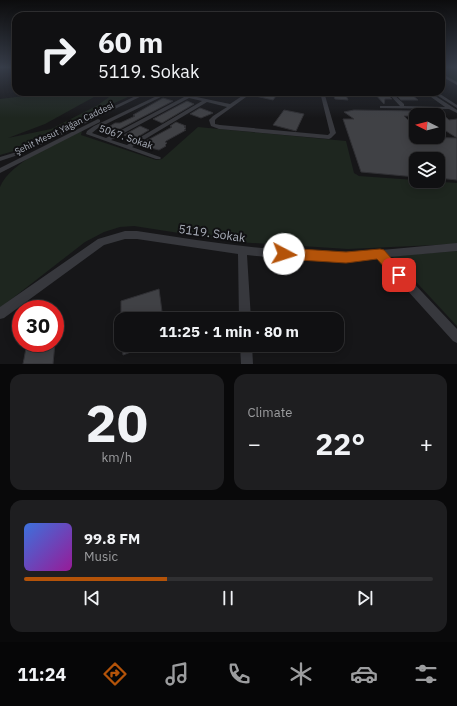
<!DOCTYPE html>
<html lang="en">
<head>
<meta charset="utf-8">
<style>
  body { margin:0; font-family:"IBM Plex Sans",sans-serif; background:#1e1e20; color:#f1f3f6; height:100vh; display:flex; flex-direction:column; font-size:15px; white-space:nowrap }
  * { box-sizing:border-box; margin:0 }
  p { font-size:13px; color:#9c9d9f }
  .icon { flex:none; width:22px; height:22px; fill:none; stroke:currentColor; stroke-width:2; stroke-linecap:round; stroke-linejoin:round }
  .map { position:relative; height:364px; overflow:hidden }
  .sheet { display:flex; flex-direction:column; gap:10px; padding:10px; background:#09090a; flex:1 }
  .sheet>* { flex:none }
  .banner { position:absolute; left:12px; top:12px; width:433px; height:84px; border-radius:12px; box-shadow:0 2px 10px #0003,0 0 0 1px #303032; background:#101012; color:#f1f3f6; overflow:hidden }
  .needle { width:26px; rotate:276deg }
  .buttons { position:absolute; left:409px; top:108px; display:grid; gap:8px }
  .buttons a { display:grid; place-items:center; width:36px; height:36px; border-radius:8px; background:#101012; box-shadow:0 2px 10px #0003,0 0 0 1px #303032; font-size:20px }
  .speed { position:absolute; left:12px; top:300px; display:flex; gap:8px; font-size:20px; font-weight:700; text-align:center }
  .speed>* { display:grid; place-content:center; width:52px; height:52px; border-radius:50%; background:#101012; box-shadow:0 2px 10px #0003,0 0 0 1px #303032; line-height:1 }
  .speed .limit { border:6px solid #d22; background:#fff; color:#111 }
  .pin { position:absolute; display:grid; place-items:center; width:34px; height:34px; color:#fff; margin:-17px; border-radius:8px; box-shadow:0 2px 6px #0006 }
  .me { position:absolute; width:44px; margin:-22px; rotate:95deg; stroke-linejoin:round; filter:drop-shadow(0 0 3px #0008) }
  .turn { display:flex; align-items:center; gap:14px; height:84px; padding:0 20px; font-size:18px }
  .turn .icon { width:52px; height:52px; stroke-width:2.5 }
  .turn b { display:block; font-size:28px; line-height:34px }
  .big { font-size:30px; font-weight:800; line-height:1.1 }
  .sheet .card { flex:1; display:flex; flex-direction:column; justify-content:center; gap:6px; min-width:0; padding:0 14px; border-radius:12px; background:#1e1e20 }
  .sheet .dial { align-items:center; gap:0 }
  .dial b { font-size:52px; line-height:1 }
  .song { display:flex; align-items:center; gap:12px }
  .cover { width:48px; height:48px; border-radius:6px; background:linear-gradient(135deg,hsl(220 70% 55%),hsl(300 70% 35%)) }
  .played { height:4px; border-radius:2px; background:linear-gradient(90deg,#b45309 35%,#303032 35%) }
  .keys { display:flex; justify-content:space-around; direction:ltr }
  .heat { display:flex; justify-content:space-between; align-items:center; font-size:22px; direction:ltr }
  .sheet .tiles { flex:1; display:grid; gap:10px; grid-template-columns:1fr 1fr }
  .card:last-child { grid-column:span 2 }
  .trip { position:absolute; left:114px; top:312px; width:230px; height:40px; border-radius:12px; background:#101012; box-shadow:0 2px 10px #0003,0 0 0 1px #303032; font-weight:800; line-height:40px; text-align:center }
  .tabs { display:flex; height:64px; justify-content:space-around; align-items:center; background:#060607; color:#9c9d9f }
  .tabs .icon { width:28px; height:28px }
  .tabs .selected { color:#b45309 }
  .tabs b { font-size:18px; color:#f1f3f6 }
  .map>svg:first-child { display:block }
  .green { fill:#1e261f }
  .building { fill:#404145; stroke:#303034 }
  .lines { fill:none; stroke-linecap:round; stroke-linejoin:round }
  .minor { fill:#37383d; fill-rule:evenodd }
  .route { fill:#b45309; stroke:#753606 }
  .labels { text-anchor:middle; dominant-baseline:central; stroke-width:4; stroke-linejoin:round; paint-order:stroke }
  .far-street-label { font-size:9px; fill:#a8adb8; stroke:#111113 }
  .street-label { font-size:10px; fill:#a8adb8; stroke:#111113 }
  .near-street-label { font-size:12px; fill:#a8adb8; stroke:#111113 }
</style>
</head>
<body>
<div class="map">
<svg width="457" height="364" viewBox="0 0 457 364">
  <rect width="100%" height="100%" fill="#161618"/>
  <!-- green -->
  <g class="green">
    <path d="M441,67H457V83L441,72Z"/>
    <path d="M34,92C44,98 60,98 70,95L72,92H103L45,124L8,138L51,129L98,105L116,92H139L90,114L21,149L0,155V99L32,95Z"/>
    <path d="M198,127L346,141L354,173L359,176L457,183V244L348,249L237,242L134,226L120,227L104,232L85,242L0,308V187C11,161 57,143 82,131L81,135L156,160L162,159Z"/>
    <path d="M457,251V326L392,256Z"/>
  </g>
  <!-- building -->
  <g class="building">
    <path d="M254,92H279L273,100L251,95Z"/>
    <path d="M332,92L345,93L348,100L335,99Z"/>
    <path d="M374,93H386L392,99H385L384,104Z"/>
    <path d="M394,93H410L418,100H401Z"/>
    <path d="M163,98L173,101L116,131L107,128L115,123H120L135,116L133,115Z"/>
    <path d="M187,101L194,104L162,123L153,119Z"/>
    <path d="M200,108L211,112L213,113L201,118L190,114Z"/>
    <path d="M284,110L304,114L296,131L273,125Z"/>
    <path d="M354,110L417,111L416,116H404L416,128V137L457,138L438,126V110L449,120L457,119V180L438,178V159H416V177L361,172L343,119H354L344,112Z"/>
    <path d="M176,122L186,126L184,127L186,128L184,130H186L166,141L165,142L167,143L165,145L166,146L159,150L147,147L148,144L144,142L172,127L170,126Z"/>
    <path d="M140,126L149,130L136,138H132L124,135Z"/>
    <path d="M159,289L163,319H121V301Z"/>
    <path d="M27,343H55L53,364H23Z"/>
    <path d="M122,345H147V346L123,355Z"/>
  </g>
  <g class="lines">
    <!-- minor -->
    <g class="minor">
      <path d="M441,73L457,82V85L441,76Z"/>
      <path d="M144,92H150L24,153L0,161V157L20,151Z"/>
      <path d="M165,92C172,92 186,96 191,94L193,95L192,96L230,104L248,92H253L217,118L215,120V124L220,125L328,135L330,133L320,92H324L336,133L331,138L329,139L219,129L211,126L209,120L213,116L227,107L207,102L132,147L160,157L161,158L160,159H156L86,134L87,131L94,126ZM169,93L184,97L106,138L92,133L98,128ZM189,98L202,101L127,145L111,140Z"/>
      <path d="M387,92H391L404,104V106L445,107L424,92H429L457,110V113L449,109L380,108V106H400Z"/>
      <path d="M432,92H437L457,105V108Z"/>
      <path d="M98,119L100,120V122L0,173V168Z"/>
      <path d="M125,231H137C197,240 257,250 318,252C364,253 411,247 457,243V251L389,257L457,329V343L453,341L378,258C334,261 291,260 247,255L251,319H239L238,254L137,239H125L104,245L4,318L0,319V307L98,239Z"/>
      <path d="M240,345H252L253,364H241Z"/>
    </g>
  </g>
  <!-- sky -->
  <linearGradient id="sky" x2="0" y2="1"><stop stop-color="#0c0c0d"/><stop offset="0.57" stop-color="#363c48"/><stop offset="1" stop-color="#363c48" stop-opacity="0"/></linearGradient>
  <rect width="457" height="118" fill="url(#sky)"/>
  <!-- route -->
  <path class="route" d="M284,248L346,252L380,249L384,250L406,275L404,279L399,281L395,279L377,259L346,263L284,259L280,257L278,254L280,250Z"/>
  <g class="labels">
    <!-- far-street labels -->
    <g class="far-street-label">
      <text transform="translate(64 128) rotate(-26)">Şehit Mesut Yağan Caddesi</text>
    </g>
    <!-- street labels -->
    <g class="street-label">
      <text transform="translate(126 137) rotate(19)">5067. Sokak</text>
    </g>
    <!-- near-street labels -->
    <g class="near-street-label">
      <text transform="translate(212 233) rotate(8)">5119. Sokak</text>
    </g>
  </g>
</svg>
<div class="buttons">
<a><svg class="needle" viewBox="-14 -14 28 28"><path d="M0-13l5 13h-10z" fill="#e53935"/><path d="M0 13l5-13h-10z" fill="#9c9d9f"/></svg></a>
<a><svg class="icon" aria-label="layers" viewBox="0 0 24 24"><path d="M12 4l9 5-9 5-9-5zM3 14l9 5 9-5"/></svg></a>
</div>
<div class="speed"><div class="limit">30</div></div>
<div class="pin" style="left:399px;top:275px;background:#d93025"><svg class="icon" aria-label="arrive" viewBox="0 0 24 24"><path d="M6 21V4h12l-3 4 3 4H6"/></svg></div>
<svg class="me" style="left:284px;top:254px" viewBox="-20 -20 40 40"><circle r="19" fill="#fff"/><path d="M0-13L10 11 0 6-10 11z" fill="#b45309"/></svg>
<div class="trip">11:25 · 1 min · 80 m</div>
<div class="banner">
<div class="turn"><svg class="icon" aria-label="right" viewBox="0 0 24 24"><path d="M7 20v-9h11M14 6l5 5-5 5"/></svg><div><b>60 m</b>5119. Sokak</div></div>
</div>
</div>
<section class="sheet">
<div class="tiles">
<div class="card dial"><b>20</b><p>km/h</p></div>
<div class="card"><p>Climate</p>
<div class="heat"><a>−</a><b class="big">22°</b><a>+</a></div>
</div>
<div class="card">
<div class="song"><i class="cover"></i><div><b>99.8 FM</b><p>Music</p></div></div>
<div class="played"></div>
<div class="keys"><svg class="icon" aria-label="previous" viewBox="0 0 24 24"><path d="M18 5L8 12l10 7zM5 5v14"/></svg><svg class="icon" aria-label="pause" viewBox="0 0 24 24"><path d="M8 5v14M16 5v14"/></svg><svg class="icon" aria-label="next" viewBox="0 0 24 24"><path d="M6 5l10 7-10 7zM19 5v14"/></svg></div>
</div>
</div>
</section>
<nav class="tabs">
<b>11:24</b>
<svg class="icon selected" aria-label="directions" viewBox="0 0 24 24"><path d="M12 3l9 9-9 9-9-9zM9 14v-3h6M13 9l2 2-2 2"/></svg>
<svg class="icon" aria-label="music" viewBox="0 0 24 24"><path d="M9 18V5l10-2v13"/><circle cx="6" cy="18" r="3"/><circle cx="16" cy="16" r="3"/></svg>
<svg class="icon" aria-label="phone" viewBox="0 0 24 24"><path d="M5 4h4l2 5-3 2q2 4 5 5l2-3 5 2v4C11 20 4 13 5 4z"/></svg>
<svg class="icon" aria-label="climate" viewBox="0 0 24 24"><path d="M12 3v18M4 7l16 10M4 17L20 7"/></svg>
<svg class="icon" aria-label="car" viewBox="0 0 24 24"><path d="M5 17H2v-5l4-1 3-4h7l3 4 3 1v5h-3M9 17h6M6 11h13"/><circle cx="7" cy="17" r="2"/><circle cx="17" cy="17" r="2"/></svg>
<svg class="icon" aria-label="filters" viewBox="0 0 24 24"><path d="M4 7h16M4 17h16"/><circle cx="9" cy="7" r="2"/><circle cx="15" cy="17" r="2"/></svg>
</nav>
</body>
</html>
